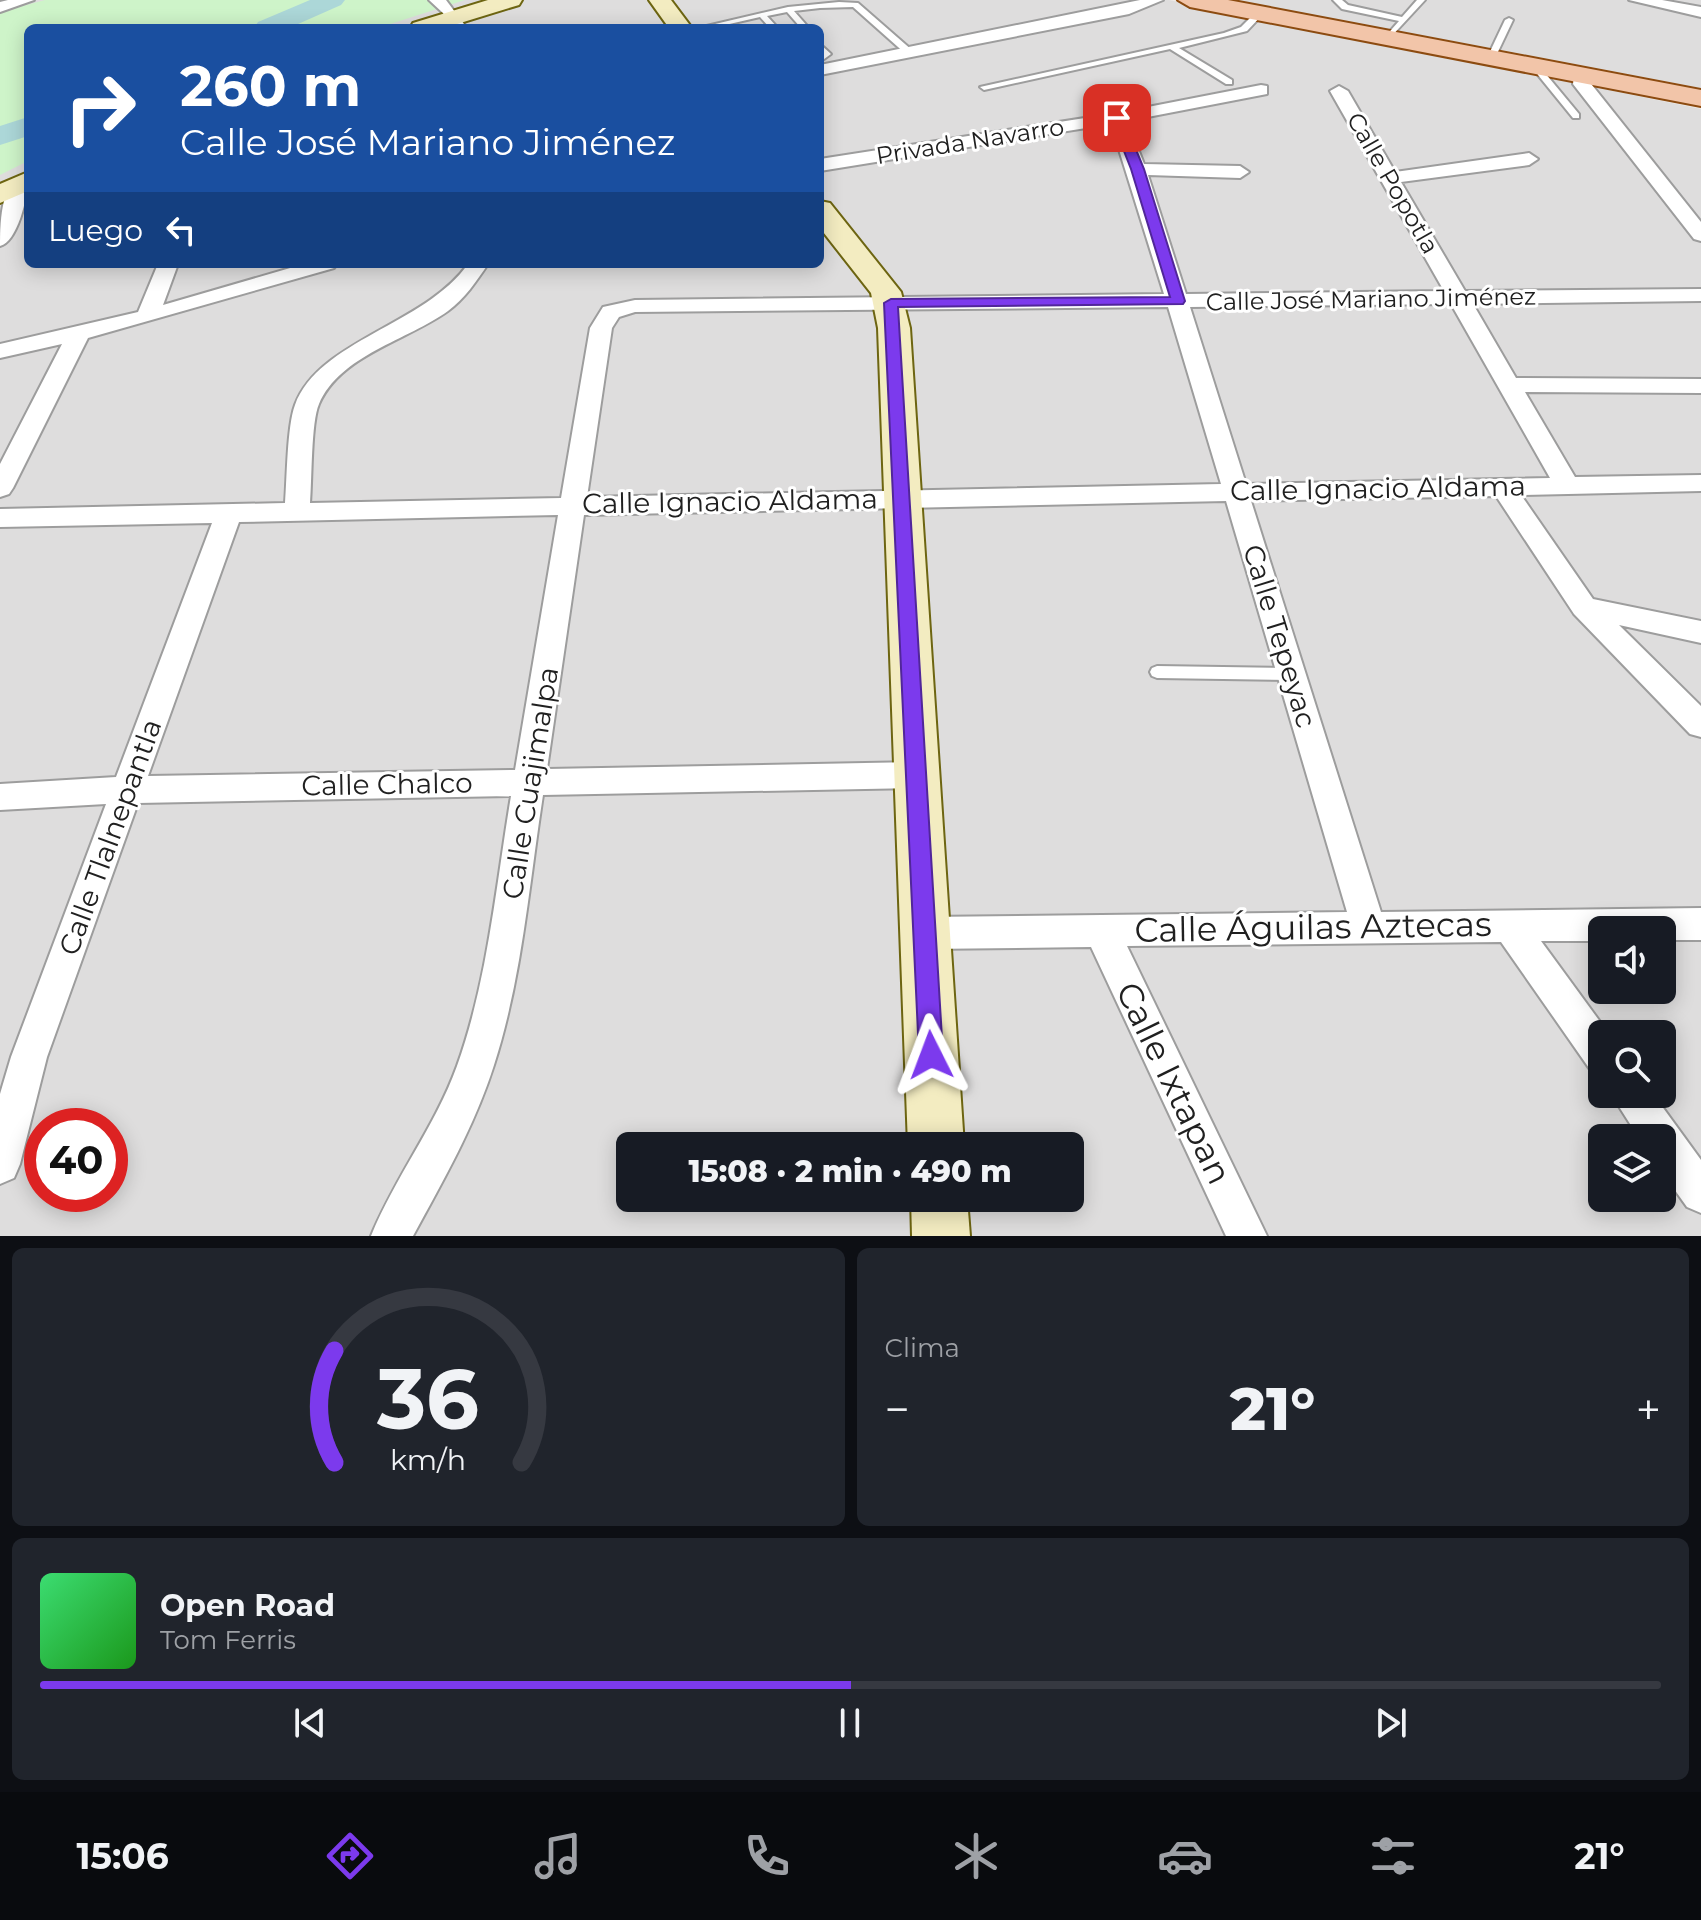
<!DOCTYPE html>
<html lang="es">
<head>
<meta charset="utf-8">
<style>
  body { margin:0; font-family:Montserrat,sans-serif; background:#20242c; color:#f1f3f6; height:100vh; display:flex; flex-direction:column; font-size:30px; white-space:nowrap }
  * { box-sizing:border-box; margin:0 }
  p { font-size:26px; color:#9ea1a6 }
  .icon { flex:none; width:44px; height:44px; fill:none; stroke:currentColor; stroke-width:2; stroke-linecap:round; stroke-linejoin:round }
  .map { position:relative; height:1236px; overflow:hidden }
  .panel { display:flex; flex-direction:column; gap:12px; padding:12px; background:#0d0f14; flex:1 }
  .panel>* { flex:none }
  .top-card { position:absolute; left:24px; top:24px; width:800px; height:244px; border-radius:12px; box-shadow:0 4px 20px #0003; background:#1a4fa0; color:#fff; overflow:hidden }
  .buttons { position:absolute; left:1588px; top:916px; display:grid; gap:16px }
  .buttons a { display:grid; place-items:center; width:88px; height:88px; border-radius:12px; background:#171b24; box-shadow:0 4px 20px #0003; font-size:40px }
  .speed { position:absolute; left:24px; top:1108px; display:flex; gap:16px; font-size:40px; font-weight:700; text-align:center }
  .speed>* { display:grid; place-content:center; width:104px; height:104px; border-radius:50%; background:#171b24; box-shadow:0 4px 20px #0003; line-height:1 }
  .speed .limit { border:12px solid #d22; background:#fff; color:#111 }
  .pin { position:absolute; display:grid; place-items:center; width:68px; height:68px; color:#fff; margin:-34px; border-radius:16px; box-shadow:0 4px 12px #0006 }
  .me { position:absolute; width:88px; margin:-44px; rotate:357deg; stroke-linejoin:round; filter:drop-shadow(0 0 6px #0008) }
  .turn { display:flex; align-items:center; gap:28px; height:168px; padding:0 24px; font-size:36px }
  .turn .icon { width:104px; height:104px; stroke-width:2.5 }
  .turn b { display:block; font-size:56px; line-height:68px }
  .then { display:flex; align-items:center; height:76px; padding:0 24px; background:#0003; gap:16px; font-size:30px }
  .big { font-size:60px; font-weight:800; line-height:1.1 }
  .panel .tile { flex:1; display:flex; flex-direction:column; justify-content:center; gap:12px; min-width:0; padding:0 28px; border-radius:12px; background:#20242c }
  .panel .dial { align-items:center; gap:0 }
  .dial svg { height:208px; overflow:visible; fill:none; stroke:#363941; stroke-width:7; stroke-linecap:round; text-anchor:middle }
  .dial text { fill:#f1f3f6; stroke:none }
  .song { display:flex; align-items:center; gap:24px }
  .cover { width:96px; height:96px; border-radius:12px; background:linear-gradient(135deg,hsl(140 70% 55%),hsl(120 70% 35%)) }
  .played { height:8px; border-radius:4px; background:linear-gradient(90deg,#7c3aed 50%,#363941 50%) }
  .keys { display:flex; justify-content:space-around; direction:ltr }
  .heat { display:flex; justify-content:space-between; align-items:center; font-size:44px; direction:ltr }
  .panel .tiles { flex:1; display:grid; gap:12px; grid-template-columns:1fr 1fr }
  .tile:last-child { grid-column:span 2 }
  .trip { position:absolute; left:616px; top:1132px; width:468px; height:80px; border-radius:12px; background:#171b24; box-shadow:0 4px 20px #0003; font-weight:800; line-height:80px; text-align:center }
  .tab-bar { display:flex; height:128px; justify-content:space-around; align-items:center; background:#090b0e; color:#9ea1a6 }
  .tab-bar .icon { width:56px; height:56px }
  .tab-bar .current { color:#7c3aed }
  .tab-bar b { font-size:36px; color:#f1f3f6 }
  .map>svg:first-child { display:block }
  .residential { fill:#dedddd; fill-rule:evenodd }
  .park { fill:#cef4c9 }
  .lines { fill:none; stroke-linecap:round; stroke-linejoin:round }
  .river { fill:#acd7d8; fill-rule:evenodd }
  .lane-casing { stroke:#9d9d9d; stroke-width:4 }
  .street-casing { stroke:#9d9d9d; stroke-width:4 }
  .secondary-casing { stroke:#6d6511; stroke-width:4 }
  .primary-casing { stroke:#8c4b10; stroke-width:4 }
  .lane { fill:#fff; fill-rule:evenodd }
  .street { fill:#fff; fill-rule:evenodd }
  .secondary { fill:#f3ecc1; fill-rule:evenodd }
  .primary { fill:#f2c5a9; fill-rule:evenodd }
  .route { fill:#7c3aed; stroke:#51269a; stroke-width:2 }
  .labels { text-anchor:middle; dominant-baseline:central; stroke-width:6; stroke-linejoin:round; paint-order:stroke }
  .far-street-label { font-size:24px; fill:#202020; stroke:#fff }
  .street-label { font-size:28px; fill:#202020; stroke:#fff }
  .near-street-label { font-size:34px; fill:#202020; stroke:#fff }
</style>
</head>
<body>
<div class="map">
<svg width="1701" height="1236" viewBox="0 0 1701 1236">
  <rect width="100%" height="100%" fill="#efebe7"/>
  <!-- residential -->
  <g class="residential">
    <path d="M0,0H1169L1701,109V1236H0ZM28,28H820V264H28ZM1602,930H1662V990H1602ZM1602,1034H1662V1094H1602ZM42,1126H110V1194H42ZM1602,1138H1662V1198H1602ZM630,1146H1070V1198H630Z"/>
    <path d="M1226,0H1701V88L1491,48Z"/>
  </g>
  <!-- park -->
  <path class="park" d="M45,0H465L378,28H28V161L0,175V12Z"/>
  <g class="lines">
    <!-- river -->
    <g class="river">
      <path d="M310,0H345L341,5L289,28H254L258,22Z"/>
      <path d="M28,117V136L0,145V126Z"/>
    </g>
    <defs>
      <g id="lane">
        <path d="M1333,0H1342L1348,5L1402,17L1417,0H1425L1388,40L1384,38L1399,21L1342,9Z"/>
        <path d="M839,2L858,3L913,51V55H907L853,7L820,8L794,11L809,28H801L787,12L767,16L778,28H770L760,17L712,28H698L788,7Z"/>
        <path d="M1257,11L1264,13L1247,31L1179,48L1232,80V84H1226L1170,49L984,90L980,87L1224,33L1241,27Z"/>
        <path d="M1509,18L1513,20L1495,58L1488,60L1487,58L1505,20Z"/>
        <path d="M820,44L831,54L820,62L822,54Z"/>
        <path d="M1541,66H1547L1545,73L1579,114V118H1573L1538,75L1537,73Z"/>
        <path d="M1157,666L1291,668L1296,670L1298,674L1296,678L1291,680L1157,678L1152,676L1150,672L1152,668Z"/>
      </g>
      <g id="street">
        <path d="M8,0H34L0,12V2Z"/>
        <path d="M429,0H446L467,28H451L443,13Z"/>
        <path d="M1140,0H1163L1129,14L820,75V65Z"/>
        <path d="M1629,0H1662L1701,7V17Z"/>
        <path d="M1582,70L1588,71V80L1701,222V241L1694,239L1573,84L1574,75Z"/>
        <path d="M1261,85L1267,86V94L1127,121L1144,164L1240,166L1249,172L1240,178L1148,175L1186,294L1444,291L1330,91L1339,86L1348,91L1395,172L1529,153L1538,159L1529,165L1401,182L1465,291L1701,289V301L1473,304L1516,378L1701,379V393L1525,392L1575,477L1701,475V491L1521,495L1593,599L1701,621V643L1619,625L1701,706V737L1690,734L1574,614L1496,496L1251,501L1381,912L1701,908V940H1662V930H1602V941H1541L1609,1034H1602V1073L1589,1068L1501,942L1127,946L1267,1236H1226L1091,947L925,949L913,944L908,933L913,922L925,917L1347,912L1226,501L584,515L547,769L917,762L928,766L933,775L928,784L917,788L543,795C529,885 522,978 494,1065C475,1125 443,1181 413,1236H371C395,1177 435,1127 457,1066C488,980 496,885 511,796L138,803L47,1057L20,1164L14,1178L0,1184V1094L11,1057L106,804L0,810V784L116,777L212,523L0,527V509L285,503C287,479 287,426 295,405C319,340 425,325 468,264H488C476,282 465,298 448,311C408,340 340,355 319,404C311,422 312,480 310,503L561,498L590,328L603,307L635,300L1164,294L1111,124L820,171V159L1117,113ZM1451,304L1550,478L1246,484L1190,307ZM1168,307L1221,484L587,497L612,328L619,317L635,312ZM558,515L515,770L148,776L239,522Z"/>
        <path d="M21,178L28,180C28,197 17,242 0,246C0,228 0,184 21,178Z"/>
        <path d="M158,264H178L163,305L304,264H337L334,268L88,338L13,488L9,494L0,497V464L62,344L0,358V344L138,312Z"/>
        <path d="M1611,1094H1653L1701,1160V1213L1687,1207L1662,1172V1138H1639Z"/>
      </g>
      <g id="secondary">
        <path d="M488,0H522L519,5L444,28H410L413,23Z"/>
        <path d="M649,0H671L692,28H669Z"/>
        <path d="M28,172V191L0,203V184Z"/>
        <path d="M820,201L830,203L901,292L910,328L964,1146H908L878,328L871,293L820,228Z"/>
        <path d="M911,1198H967L970,1236H912Z"/>
      </g>
      <path id="primary" d="M1178,0H1228L1701,90V106L1190,7Z"/>
    </defs>
    <!-- lane casing -->
    <use href="#lane" class="lane-casing"/>
    <!-- street casing -->
    <use href="#street" class="street-casing"/>
    <!-- secondary casing -->
    <use href="#secondary" class="secondary-casing"/>
    <!-- primary casing -->
    <use href="#primary" class="primary-casing"/>
    <!-- lane -->
    <use href="#lane" class="lane"/>
    <!-- street -->
    <use href="#street" class="street"/>
    <!-- secondary -->
    <use href="#secondary" class="secondary"/>
    <!-- primary -->
    <use href="#primary" class="primary"/>
  </g>
  <!-- route -->
  <path class="route" d="M1117,115L1123,118L1144,169L1185,301L1183,304L898,307L943,1055L940,1063L931,1066L923,1063L919,1055L884,303L891,299L1170,297L1131,169L1111,118Z"/>
  <g class="labels">
    <!-- far-street labels -->
    <g class="far-street-label">
      <text transform="translate(970 141) rotate(-9)">Privada Navarro</text>
      <text transform="translate(1393 183) rotate(60)">Calle Popotla</text>
      <text transform="translate(1371 299) rotate(-1)">Calle José Mariano Jiménez</text>
    </g>
    <!-- street labels -->
    <g class="street-label">
      <text transform="translate(1378 488) rotate(-1)">Calle Ignacio Aldama</text>
      <text transform="translate(730 501) rotate(-1)">Calle Ignacio Aldama</text>
      <text transform="translate(1280 636) rotate(73)">Calle Tepeyac</text>
      <text transform="translate(530 783) rotate(-81)">Calle Cuajimalpa</text>
      <text transform="translate(387 784) rotate(-1)">Calle Chalco</text>
      <text transform="translate(110 837) rotate(-70)">Calle Tlalnepantla</text>
    </g>
    <!-- near-street labels -->
    <g class="near-street-label">
      <text transform="translate(1313 927) rotate(-1)">Calle Águilas Aztecas</text>
      <text transform="translate(1174 1083) rotate(64)">Calle Ixtapan</text>
    </g>
  </g>
</svg>
<div class="buttons">
<a><svg class="icon" aria-label="sound" viewBox="0 0 24 24"><path d="M4 9h4l5-4v14l-5-4H4zM17 9q2 3 0 6"/></svg></a>
<a><svg class="icon" aria-label="search" viewBox="0 0 24 24"><circle cx="10" cy="10" r="6"/><path d="M15 15l6 6"/></svg></a>
<a><svg class="icon" aria-label="layers" viewBox="0 0 24 24"><path d="M12 4l9 5-9 5-9-5zM3 14l9 5 9-5"/></svg></a>
</div>
<div class="speed"><div class="limit">40</div></div>
<div class="pin" style="left:1117px;top:118px;background:#d93025"><svg class="icon" aria-label="arrive" viewBox="0 0 24 24"><path d="M6 21V4h12l-3 4 3 4H6"/></svg></div>
<svg class="me" style="left:931px;top:1055px" viewBox="-20 -20 40 40"><path d="M0-17L14 15 0 8-14 15z" fill="#7c3aed" stroke="#fff" stroke-width="4"/></svg>
<div class="trip">15:08 · 2 min · 490 m</div>
<div class="top-card">
<div class="turn"><svg class="icon" aria-label="right" viewBox="0 0 24 24"><path d="M7 20v-9h11M14 6l5 5-5 5"/></svg><div><b>260 m</b>Calle José Mariano Jiménez</div></div>
<div class="then">Luego<svg class="icon" aria-label="left" viewBox="0 0 24 24"><path d="M17 20v-9H6M10 6l-5 5 5 5"/></svg></div>
</div>
</div>
<section class="panel">
<div class="tiles">
<div class="tile dial"><svg viewBox="0 0 100 80">
<path d="M14 69A42 42 0 1 1 86 69"/>
<path d="M14 69A42 42 0 0 1 14 26" stroke="#7c3aed"/>
<text x="50" y="56" font-size="32" font-weight="700">36</text>
<text x="50" y="72" font-size="11">km/h</text>
</svg></div>
<div class="tile"><p>Clima</p>
<div class="heat"><a>−</a><b class="big">21°</b><a>+</a></div>
</div>
<div class="tile">
<div class="song"><i class="cover"></i><div><b>Open Road</b><p>Tom Ferris</p></div></div>
<div class="played"></div>
<div class="keys"><svg class="icon" aria-label="previous" viewBox="0 0 24 24"><path d="M18 5L8 12l10 7zM5 5v14"/></svg><svg class="icon" aria-label="pause" viewBox="0 0 24 24"><path d="M8 5v14M16 5v14"/></svg><svg class="icon" aria-label="next" viewBox="0 0 24 24"><path d="M6 5l10 7-10 7zM19 5v14"/></svg></div>
</div>
</div>
</section>
<nav class="tab-bar">
<b>15:06</b>
<svg class="icon current" aria-label="directions" viewBox="0 0 24 24"><path d="M12 3l9 9-9 9-9-9zM9 14v-3h6M13 9l2 2-2 2"/></svg>
<svg class="icon" aria-label="music" viewBox="0 0 24 24"><path d="M9 18V5l10-2v13"/><circle cx="6" cy="18" r="3"/><circle cx="16" cy="16" r="3"/></svg>
<svg class="icon" aria-label="phone" viewBox="0 0 24 24"><path d="M5 4h4l2 5-3 2q2 4 5 5l2-3 5 2v4C11 20 4 13 5 4z"/></svg>
<svg class="icon" aria-label="climate" viewBox="0 0 24 24"><path d="M12 3v18M4 7l16 10M4 17L20 7"/></svg>
<svg class="icon" aria-label="car" viewBox="0 0 24 24"><path d="M5 17H2v-5l4-1 3-4h7l3 4 3 1v5h-3M9 17h6M6 11h13"/><circle cx="7" cy="17" r="2"/><circle cx="17" cy="17" r="2"/></svg>
<svg class="icon" aria-label="filters" viewBox="0 0 24 24"><path d="M4 7h16M4 17h16"/><circle cx="9" cy="7" r="2"/><circle cx="15" cy="17" r="2"/></svg>
<b>21°</b>
</nav>
</body>
</html>
